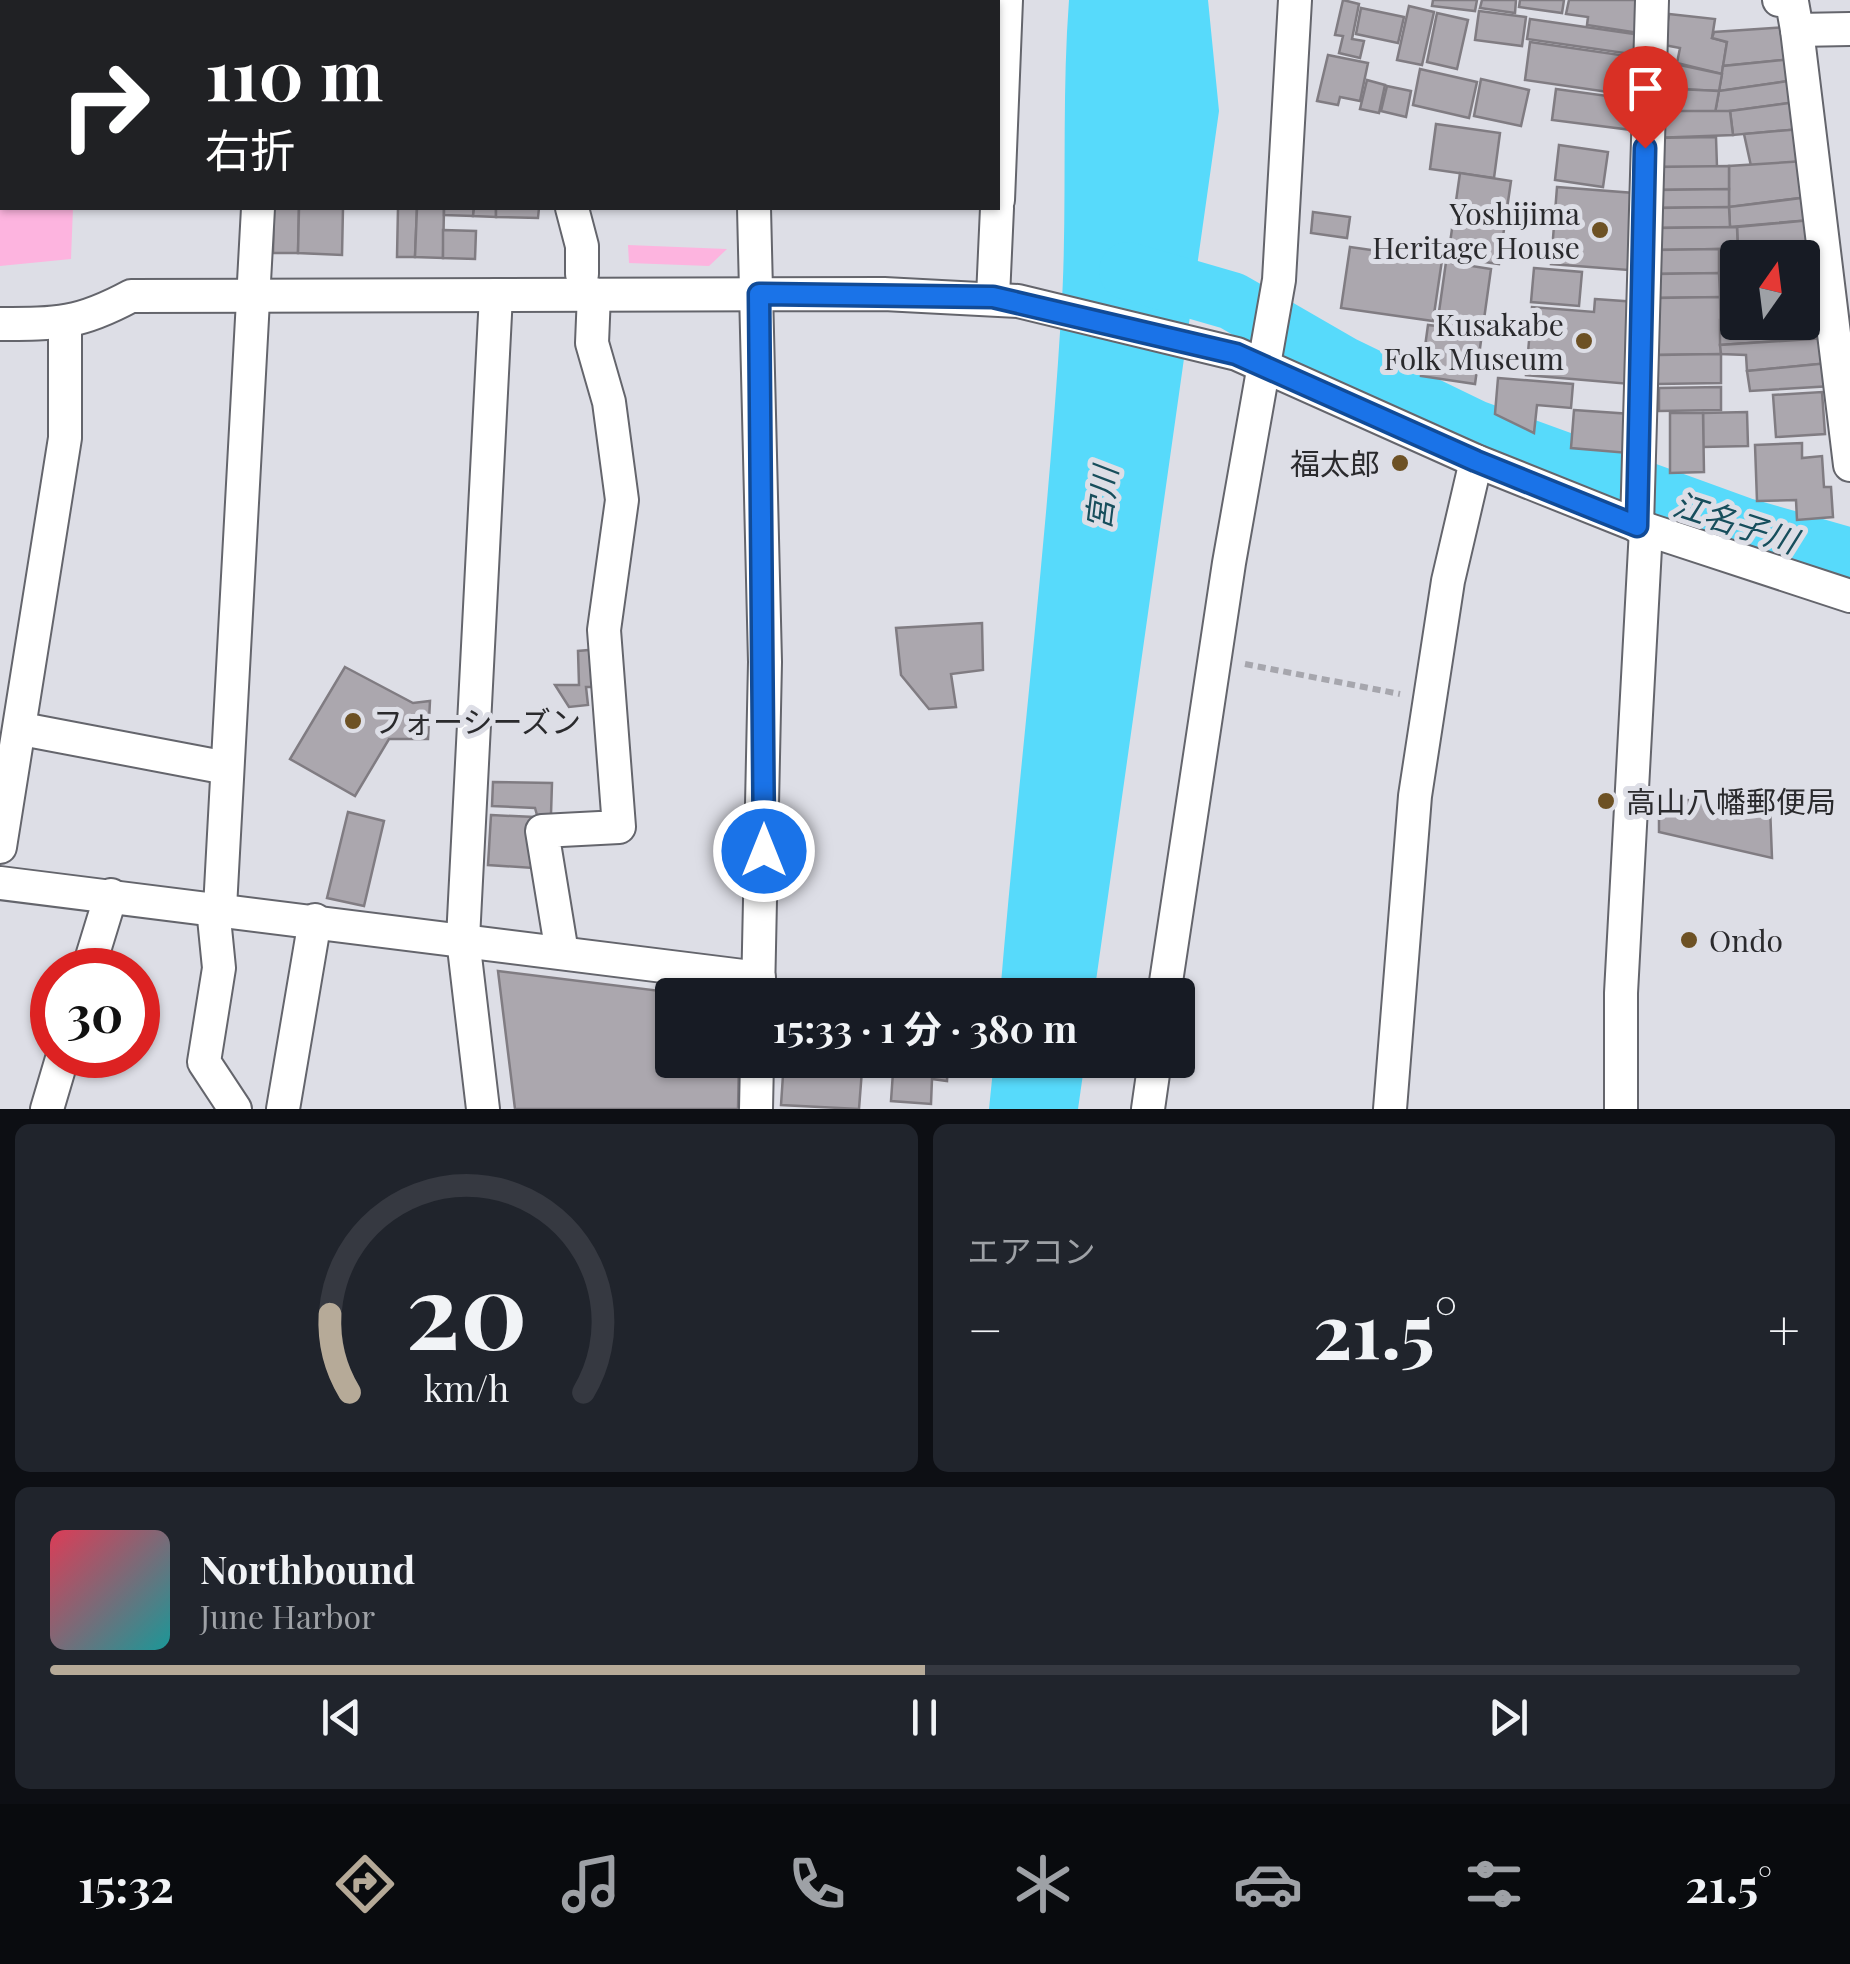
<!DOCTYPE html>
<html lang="ja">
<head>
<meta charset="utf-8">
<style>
  body { margin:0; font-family:"Playfair Display","Noto Sans JP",serif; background:#20242c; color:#f1f3f6; height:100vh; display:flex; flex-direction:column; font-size:38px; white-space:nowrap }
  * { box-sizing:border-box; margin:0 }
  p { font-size:32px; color:#9ea1a6 }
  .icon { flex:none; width:55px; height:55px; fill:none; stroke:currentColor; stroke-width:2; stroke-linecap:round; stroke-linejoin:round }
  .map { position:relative; height:1109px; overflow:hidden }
  .sheet { display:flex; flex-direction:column; gap:15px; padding:15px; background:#0d0f14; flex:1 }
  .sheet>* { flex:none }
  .top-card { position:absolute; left:0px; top:0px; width:1000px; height:210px; box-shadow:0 2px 8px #0004; background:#202124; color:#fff; overflow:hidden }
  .needle { width:65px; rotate:14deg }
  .tools { position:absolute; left:1720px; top:240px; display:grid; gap:20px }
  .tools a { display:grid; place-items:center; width:100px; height:100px; border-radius:10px; background:#171b24; box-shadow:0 2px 8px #0004; font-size:50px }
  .speed { position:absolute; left:30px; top:948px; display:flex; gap:20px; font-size:50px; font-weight:700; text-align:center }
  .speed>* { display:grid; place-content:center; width:130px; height:130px; border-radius:50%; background:#171b24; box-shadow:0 2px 8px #0004; line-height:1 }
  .speed .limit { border:15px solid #d22; background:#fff; color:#111 }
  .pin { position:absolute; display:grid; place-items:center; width:85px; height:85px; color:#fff; margin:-102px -42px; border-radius:50% 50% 50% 0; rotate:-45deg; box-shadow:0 0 10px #0007 }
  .pin .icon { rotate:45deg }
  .me { position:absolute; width:110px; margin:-55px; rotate:0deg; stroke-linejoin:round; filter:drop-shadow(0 0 8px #0008) }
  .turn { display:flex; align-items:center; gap:35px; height:210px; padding:0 40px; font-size:45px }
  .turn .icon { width:130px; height:130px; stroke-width:2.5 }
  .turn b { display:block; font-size:70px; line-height:85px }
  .big { font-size:75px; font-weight:700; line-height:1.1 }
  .sheet .widget { flex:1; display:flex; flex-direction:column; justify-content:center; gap:15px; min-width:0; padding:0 35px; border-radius:15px; background:#20242c }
  .sheet .dial { align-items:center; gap:0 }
  .dial svg { height:260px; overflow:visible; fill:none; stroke:#363941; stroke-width:7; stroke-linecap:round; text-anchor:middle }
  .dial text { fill:#f1f3f6; stroke:none }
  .song { display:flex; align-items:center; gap:30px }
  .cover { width:120px; height:120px; border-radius:15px; background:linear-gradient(135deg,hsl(350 70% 55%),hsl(180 70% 35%)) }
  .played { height:10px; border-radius:5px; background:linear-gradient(90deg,#b6aa98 50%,#363941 50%) }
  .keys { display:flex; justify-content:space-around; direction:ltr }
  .heat { display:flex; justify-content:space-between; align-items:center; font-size:55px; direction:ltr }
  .sheet .tiles { flex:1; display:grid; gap:15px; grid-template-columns:1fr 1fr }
  .widget:last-child { grid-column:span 2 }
  .trip { position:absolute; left:655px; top:978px; width:540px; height:100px; border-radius:10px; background:#171b24; box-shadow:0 2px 8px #0004; font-weight:700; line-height:100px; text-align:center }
  .menu { display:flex; height:160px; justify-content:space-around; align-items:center; background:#090b0e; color:#9ea1a6 }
  .menu .icon { width:70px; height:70px }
  .menu .selected { color:#b6aa98 }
  .menu b { font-size:45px; color:#f1f3f6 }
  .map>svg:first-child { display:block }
  .green { fill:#fdb4df }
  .water { fill:#57dafb }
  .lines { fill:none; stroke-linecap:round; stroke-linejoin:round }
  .river { stroke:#57dafb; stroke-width:58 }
  .building { fill:#aba7ae; stroke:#807c82; stroke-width:2.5 }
  .minor-casing { stroke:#64656c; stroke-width:36 }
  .path { stroke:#a6a6ad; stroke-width:6; stroke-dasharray:8 5; stroke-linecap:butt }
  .minor { stroke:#fff; stroke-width:32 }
  .route-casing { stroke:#114b97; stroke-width:25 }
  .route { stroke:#1a73e8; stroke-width:18 }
  .poi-dot { fill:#6d5124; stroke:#dddee6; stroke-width:4 }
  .labels { text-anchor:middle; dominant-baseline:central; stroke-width:10; stroke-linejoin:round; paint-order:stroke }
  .poi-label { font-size:30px; fill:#2a2a2d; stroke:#dddee6; text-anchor:end }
  .water-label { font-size:32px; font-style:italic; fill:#174e5c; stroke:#dddee6 }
</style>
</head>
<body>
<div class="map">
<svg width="1850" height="1109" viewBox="0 0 1850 1109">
  <rect width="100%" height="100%" fill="#dddee6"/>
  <!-- green -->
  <g class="green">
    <path d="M0,0H84L2,2V208H73L71,259L0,266Z"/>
    <path d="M628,245L727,249L709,266L629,263Z"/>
  </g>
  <!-- water -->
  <g class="water">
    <path d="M1069,0H1208L1219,111L1094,995H1000C1019,769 1047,544 1061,317C1068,212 1061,106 1069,0Z"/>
    <path d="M994,1060H1085L1078,1109H989Z"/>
  </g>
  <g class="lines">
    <!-- river -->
    <path class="river" d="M1128,271L1232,301L1343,365L1475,429L1742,526L1850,557"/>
  </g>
  <!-- building -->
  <g class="building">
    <path d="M116,0H240L116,2Z"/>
    <path d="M1343,0L1359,4L1352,39L1364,41L1360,58L1339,53L1343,36L1335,35Z"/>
    <path d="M1433,0H1477L1475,11L1432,6Z"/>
    <path d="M1482,0H1516L1515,13L1480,8Z"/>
    <path d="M1520,0H1564L1562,13L1519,7Z"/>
    <path d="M1569,0H1643L1639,33L1587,25L1588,17L1566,14Z"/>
    <path d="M1409,6L1434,12L1422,65L1397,60Z"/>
    <path d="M1361,8L1404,17L1398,43L1356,34Z"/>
    <path d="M1479,11L1526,17L1522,46L1475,40Z"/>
    <path d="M1437,13L1468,20L1457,69L1427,62Z"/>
    <path d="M1669,14L1715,19L1712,38L1727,42L1722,74L1677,63L1680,48L1664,45Z"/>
    <path d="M1530,19L1641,35L1638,55L1527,39Z"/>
    <path d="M1788,27L1792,59L1723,66L1727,42L1712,38L1714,32Z"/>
    <path d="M1530,42L1641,58L1636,96L1525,80Z"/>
    <path d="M1328,55L1368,63L1360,101L1340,97L1338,105L1317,101Z"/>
    <path d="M1792,59L1795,80L1719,91L1723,66Z"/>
    <path d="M1661,61L1722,74L1719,91L1657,88Z"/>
    <path d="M1420,69L1477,82L1469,118L1413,105Z"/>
    <path d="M1481,79L1529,90L1521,126L1474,116Z"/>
    <path d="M1367,80L1385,85L1379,113L1360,109Z"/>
    <path d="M1795,80L1797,102L1715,113L1719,91Z"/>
    <path d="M1387,86L1411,91L1406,117L1381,111Z"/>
    <path d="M1657,88L1719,91L1715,113L1655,111Z"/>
    <path d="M1556,89L1637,100L1632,130L1552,120Z"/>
    <path d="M1797,102L1801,129L1733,135L1730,111Z"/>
    <path d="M1655,111H1730L1733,135L1653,138Z"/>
    <path d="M1436,124L1500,133L1494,178L1430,169Z"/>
    <path d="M1801,129L1805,161L1751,166L1744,134Z"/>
    <path d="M1716,137L1717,167H1654L1653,138Z"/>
    <path d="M1559,145L1608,152L1603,187L1555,180Z"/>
    <path d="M1805,161L1809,197L1729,207V166Z"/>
    <path d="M1729,166V189L1655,190L1654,167Z"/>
    <path d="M1460,173L1511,181L1499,264L1448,257Z"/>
    <path d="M1557,187L1634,193L1628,270L1551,264Z"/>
    <path d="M1729,189V207L1655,208V190Z"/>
    <path d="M1809,197L1811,220L1730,227L1729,207Z"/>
    <path d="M1729,207L1730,227L1655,228V208Z"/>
    <path d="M274,208H299L298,253H273Z"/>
    <path d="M299,208H343L342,255L298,253Z"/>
    <path d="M398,208H417L415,257H397Z"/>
    <path d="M417,208H444L443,258L415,257Z"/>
    <path d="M444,208H474L473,216L444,215Z"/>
    <path d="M474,208H496V217L473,216Z"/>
    <path d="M496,208H539L538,218L496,217Z"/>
    <path d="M1313,212L1350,217L1347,238L1311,233Z"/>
    <path d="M1811,220L1815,248L1738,254L1737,227Z"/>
    <path d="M1737,227L1738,254L1744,258H1738V273H1719V249L1655,250V228Z"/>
    <path d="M443,230L476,231L475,259L443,258Z"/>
    <path d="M1350,247L1442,260L1433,321L1341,308Z"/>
    <path d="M1815,248L1817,267L1802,268V258H1744Z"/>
    <path d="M1719,249V273L1655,274V250Z"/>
    <path d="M1446,262L1491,269L1475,384L1421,376L1428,325L1437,326Z"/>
    <path d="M1817,267L1820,291L1802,292V268Z"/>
    <path d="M1534,268L1582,272L1579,306L1531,302Z"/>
    <path d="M1719,273H1738V296L1720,297Z"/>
    <path d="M1719,273L1720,297L1656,298L1655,274Z"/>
    <path d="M1820,291L1823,313L1802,315V292Z"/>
    <path d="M1738,296V319L1720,320V297Z"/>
    <path d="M1720,297L1721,354L1657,355L1656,298Z"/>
    <path d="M1595,299L1637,302L1630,384L1526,375L1532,307L1594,312Z"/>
    <path d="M1823,313L1826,338L1720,345V320L1802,322V315Z"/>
    <path d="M1826,338L1829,363L1747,371L1746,355L1721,354L1720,345Z"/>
    <path d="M1721,354V383L1657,384V355Z"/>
    <path d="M1829,363L1832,386L1750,391L1747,371Z"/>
    <path d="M1498,378L1573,384L1571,408L1537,405L1534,433L1495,414Z"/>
    <path d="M1721,387V410L1659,411V388Z"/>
    <path d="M1822,392L1825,434L1776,437L1773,395Z"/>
    <path d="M1574,410L1631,414L1628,453L1571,448Z"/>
    <path d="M1747,412L1748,446L1703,447V413Z"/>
    <path d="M1670,413H1703L1704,472L1670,473Z"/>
    <path d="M1802,443V458L1822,456L1824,487H1831L1833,517L1797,520L1796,500L1757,501L1755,445Z"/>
    <path d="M982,623L983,670L951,674L956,707L929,709L901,675L896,628Z"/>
    <path d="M599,649L602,687H586L588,705L569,707L555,685H579L578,651Z"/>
    <path d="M345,667L413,703L430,701L428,739H389L355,796L290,759Z"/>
    <path d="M493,782L552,783L551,814L537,815L535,808L492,806Z"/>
    <path d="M1659,798L1770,806L1772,858L1659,832Z"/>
    <path d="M348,812L384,821L364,906L327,898Z"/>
    <path d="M491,815L534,817L533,868L488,865Z"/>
    <path d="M498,971L669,992L672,1060H739L738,1109H515Z"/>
    <path d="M784,1060H948L947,1081L932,1079L931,1104L891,1101L893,1072L862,1070L859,1109L781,1105Z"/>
  </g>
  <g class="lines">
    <defs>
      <g id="minor">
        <path d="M740,0V2"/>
        <path d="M1779,0L1792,2L1797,30L1850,465"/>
        <path d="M269,2V0"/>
        <path d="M1797,30L1850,29"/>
        <path d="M998,200L1006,0"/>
        <path d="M572,208L582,246V274"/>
        <path d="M754,208L765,662L758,995"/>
        <path d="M993,297L997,208"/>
        <path d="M0,324C58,324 79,324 131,296L884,294L1018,301L1237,354L1476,461L1646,529L1850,596"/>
        <path d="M1637,526L1652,0"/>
        <path d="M22,729L227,768"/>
        <path d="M0,847L65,438V324"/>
        <path d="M0,883L759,978"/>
        <path d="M213,908L219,968L204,1062L235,1109"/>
        <path d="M220,908L258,208"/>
        <path d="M562,953L542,831L619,827L604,630L622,500L609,402L592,343L594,294"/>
        <path d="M88,970L111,895"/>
        <path d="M1164,995L1229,563L1279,280L1295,0"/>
        <path d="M47,1109L63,1055"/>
        <path d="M283,1109L315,920"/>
        <path d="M483,1109L463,939L496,295"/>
        <path d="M756,1109L757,1060"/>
        <path d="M1148,1109L1155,1060"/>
        <path d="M1390,1109L1415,796L1448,581L1476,461"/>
        <path d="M1621,1109V993L1646,529"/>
      </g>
    </defs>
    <!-- minor casing -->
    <use href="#minor" class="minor-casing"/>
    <!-- path -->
    <path class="path" d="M1245,664L1400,694"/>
    <!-- minor -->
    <use href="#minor" class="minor"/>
  </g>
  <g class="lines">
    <defs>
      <path id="route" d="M764,851L759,294L993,297L1236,354L1476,461L1637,526L1645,148"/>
    </defs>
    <!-- route casing -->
    <use href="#route" class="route-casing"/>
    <!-- route -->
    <use href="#route" class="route"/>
  </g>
  <!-- markers -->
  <g class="poi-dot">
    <circle cx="1600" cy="230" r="10"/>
    <circle cx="1584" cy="341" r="10"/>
    <circle cx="1400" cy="463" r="10"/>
    <circle cx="353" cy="721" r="10"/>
    <circle cx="1606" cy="801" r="10"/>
    <circle cx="1689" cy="940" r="10"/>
  </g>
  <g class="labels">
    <!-- poi labels -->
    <g class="poi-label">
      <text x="1580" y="213">Yoshijima<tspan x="1580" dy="34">Heritage House</tspan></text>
      <text x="1564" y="324">Kusakabe<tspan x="1564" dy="34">Folk Museum</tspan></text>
      <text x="1380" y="463">福太郎</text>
      <text x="373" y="721" text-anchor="start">フォーシーズン</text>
      <text x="1626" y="801" text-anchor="start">高山八幡郵便局</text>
      <text x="1709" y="940" text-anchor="start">Ondo</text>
    </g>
    <!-- water labels -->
    <g class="water-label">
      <text transform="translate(1100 498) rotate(-83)">宮川</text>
      <text transform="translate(1736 521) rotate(18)">江名子川</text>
    </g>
  </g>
</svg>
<div class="tools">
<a><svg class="needle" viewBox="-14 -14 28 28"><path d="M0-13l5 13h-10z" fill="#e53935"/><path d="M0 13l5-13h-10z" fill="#9ea1a6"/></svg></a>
</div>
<div class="speed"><div class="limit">30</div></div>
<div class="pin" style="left:1645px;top:148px;background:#d93025"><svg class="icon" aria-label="arrive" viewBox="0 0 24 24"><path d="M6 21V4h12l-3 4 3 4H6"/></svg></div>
<svg class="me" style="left:764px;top:851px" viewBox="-20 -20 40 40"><circle r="17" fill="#1a73e8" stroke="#fff" stroke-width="3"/><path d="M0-11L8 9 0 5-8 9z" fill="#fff"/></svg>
<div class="trip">15:33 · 1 分 · 380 m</div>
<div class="top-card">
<div class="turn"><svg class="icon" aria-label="right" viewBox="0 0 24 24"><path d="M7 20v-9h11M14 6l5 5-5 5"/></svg><div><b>110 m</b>右折</div></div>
</div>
</div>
<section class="sheet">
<div class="tiles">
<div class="widget dial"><svg viewBox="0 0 100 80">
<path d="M14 69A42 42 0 1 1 86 69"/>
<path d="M14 69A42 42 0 0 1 8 45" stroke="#b6aa98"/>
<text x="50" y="56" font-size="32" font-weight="700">20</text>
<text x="50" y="72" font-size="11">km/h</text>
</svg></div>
<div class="widget"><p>エアコン</p>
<div class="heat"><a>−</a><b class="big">21.5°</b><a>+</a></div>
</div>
<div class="widget">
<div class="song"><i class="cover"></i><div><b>Northbound</b><p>June Harbor</p></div></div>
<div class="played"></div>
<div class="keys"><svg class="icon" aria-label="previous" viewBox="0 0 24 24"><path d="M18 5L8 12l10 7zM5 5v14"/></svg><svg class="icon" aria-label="pause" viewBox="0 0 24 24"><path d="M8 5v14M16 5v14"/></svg><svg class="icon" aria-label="next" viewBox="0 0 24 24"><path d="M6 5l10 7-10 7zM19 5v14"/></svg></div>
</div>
</div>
</section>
<nav class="menu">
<b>15:32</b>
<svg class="icon selected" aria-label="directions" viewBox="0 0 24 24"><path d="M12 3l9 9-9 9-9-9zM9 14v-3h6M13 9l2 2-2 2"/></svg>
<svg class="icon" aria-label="music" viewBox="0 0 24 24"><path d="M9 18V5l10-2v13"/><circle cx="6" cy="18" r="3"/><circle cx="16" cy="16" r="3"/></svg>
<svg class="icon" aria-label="phone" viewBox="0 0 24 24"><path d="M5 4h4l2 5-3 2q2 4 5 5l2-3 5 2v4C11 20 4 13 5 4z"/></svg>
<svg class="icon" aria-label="climate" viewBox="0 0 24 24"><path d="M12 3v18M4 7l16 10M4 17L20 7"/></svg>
<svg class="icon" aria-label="car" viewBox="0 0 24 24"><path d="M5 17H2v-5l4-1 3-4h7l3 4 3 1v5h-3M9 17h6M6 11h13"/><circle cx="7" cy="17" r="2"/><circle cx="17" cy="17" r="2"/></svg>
<svg class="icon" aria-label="filters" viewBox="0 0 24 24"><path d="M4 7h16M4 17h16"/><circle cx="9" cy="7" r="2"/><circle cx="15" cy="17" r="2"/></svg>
<b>21.5°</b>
</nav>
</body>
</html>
